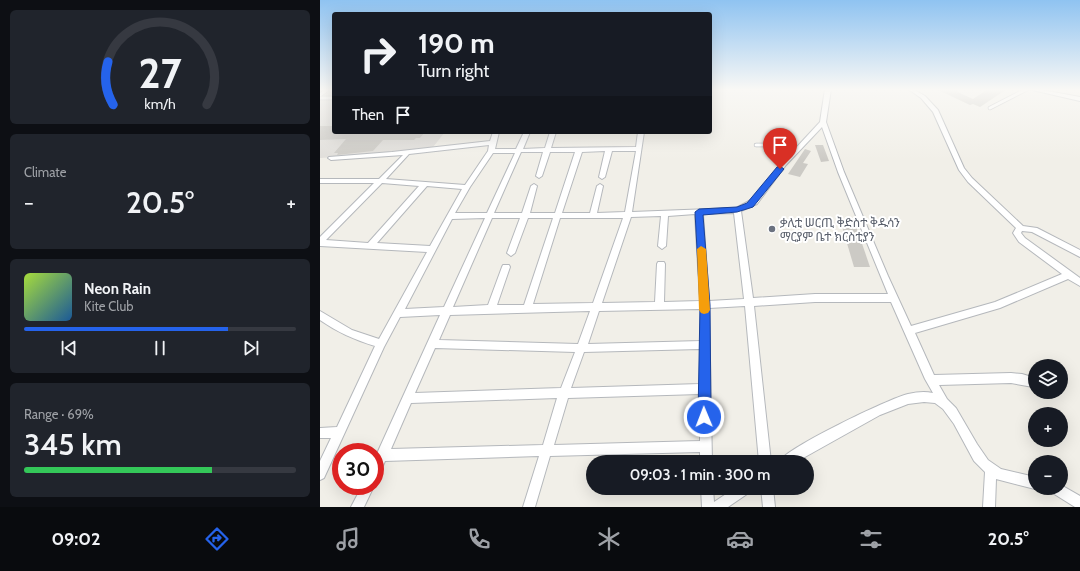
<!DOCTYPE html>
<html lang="en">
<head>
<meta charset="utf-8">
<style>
  body { margin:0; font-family:Cabin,"Noto Sans Ethiopic",sans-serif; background:#20242c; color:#f1f3f6; height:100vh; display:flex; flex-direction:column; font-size:15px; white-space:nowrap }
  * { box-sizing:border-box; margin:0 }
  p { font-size:13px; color:#9ea1a6 }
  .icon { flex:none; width:22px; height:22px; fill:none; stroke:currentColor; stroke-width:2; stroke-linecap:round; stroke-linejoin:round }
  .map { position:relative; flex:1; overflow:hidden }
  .panel { display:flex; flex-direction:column; gap:10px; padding:10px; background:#0d0f14; width:320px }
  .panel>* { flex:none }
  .banner { position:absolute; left:12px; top:12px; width:380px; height:122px; border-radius:4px; box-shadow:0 4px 16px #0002; background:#171b24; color:#f1f3f6; overflow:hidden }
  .tools { position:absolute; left:708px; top:359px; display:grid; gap:8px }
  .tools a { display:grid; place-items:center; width:40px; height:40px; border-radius:50%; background:#171b24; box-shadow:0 4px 16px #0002; font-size:20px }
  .speed { position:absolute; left:12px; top:443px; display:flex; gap:8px; font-size:20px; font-weight:700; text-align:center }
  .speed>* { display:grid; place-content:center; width:52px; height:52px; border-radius:50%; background:#171b24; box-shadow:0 4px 16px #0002; line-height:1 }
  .speed .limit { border:6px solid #d22; background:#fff; color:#111 }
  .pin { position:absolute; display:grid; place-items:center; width:34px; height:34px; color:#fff; margin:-41px -17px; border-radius:50% 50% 50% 0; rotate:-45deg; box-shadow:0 0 4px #0007 }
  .pin .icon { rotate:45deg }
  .me { position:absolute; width:44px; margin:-22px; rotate:359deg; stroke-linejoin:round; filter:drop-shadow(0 0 3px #0008) }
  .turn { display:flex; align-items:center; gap:14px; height:84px; padding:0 20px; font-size:18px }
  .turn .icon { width:52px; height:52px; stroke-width:2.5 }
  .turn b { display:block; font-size:28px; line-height:34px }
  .then { display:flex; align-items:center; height:38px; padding:0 20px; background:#0003; gap:8px; font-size:15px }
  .big { font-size:30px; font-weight:600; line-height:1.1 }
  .panel .widget { flex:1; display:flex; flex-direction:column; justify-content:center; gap:6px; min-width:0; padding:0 14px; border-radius:6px; background:#20242c }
  .panel .dial { align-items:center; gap:0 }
  .dial svg { height:104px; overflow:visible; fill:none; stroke:#363941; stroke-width:7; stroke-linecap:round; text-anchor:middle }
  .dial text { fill:#f1f3f6; stroke:none }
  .song { display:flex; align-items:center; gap:12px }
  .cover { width:48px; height:48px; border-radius:6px; background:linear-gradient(135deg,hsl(80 70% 55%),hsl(210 70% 35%)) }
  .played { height:4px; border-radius:2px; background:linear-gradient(90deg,#2563eb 75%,#363941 75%) }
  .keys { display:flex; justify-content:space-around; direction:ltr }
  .heat { display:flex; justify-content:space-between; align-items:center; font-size:22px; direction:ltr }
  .charge { height:6px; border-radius:3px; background:linear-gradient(90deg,#34c759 69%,#363941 0) }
  .trip { position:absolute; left:266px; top:455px; width:228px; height:40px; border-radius:20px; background:#171b24; box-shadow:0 4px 16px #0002; font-weight:600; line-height:40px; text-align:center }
  .dock { display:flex; height:64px; justify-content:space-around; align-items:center; background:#090b0e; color:#9ea1a6 }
  .dock .icon { width:28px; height:28px }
  .dock .selected { color:#2563eb }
  .dock b { font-size:18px; color:#f1f3f6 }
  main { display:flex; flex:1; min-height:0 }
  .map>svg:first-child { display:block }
  .industrial { fill:#e0deda }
  .building { fill:#cccac5 }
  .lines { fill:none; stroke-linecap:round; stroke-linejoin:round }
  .lane-casing { stroke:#b5b8bc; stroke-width:4.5 }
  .street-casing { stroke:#b5b8bc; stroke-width:2 }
  .lane { stroke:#fff; stroke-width:3 }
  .street { fill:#fff; fill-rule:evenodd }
  .route { fill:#2563eb; stroke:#184099 }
  .slow { fill:#f59e0b }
  .worship-dot { fill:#6b7280; stroke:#fff; stroke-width:1.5 }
  .labels { text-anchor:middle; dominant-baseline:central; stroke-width:4; stroke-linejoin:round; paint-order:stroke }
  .worship-label { font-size:12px; fill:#5b616d; stroke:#fff; text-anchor:start }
</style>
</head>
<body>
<main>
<section class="panel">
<div class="widget dial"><svg viewBox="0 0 100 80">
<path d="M14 69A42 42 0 1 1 86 69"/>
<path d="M14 69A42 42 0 0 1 10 36" stroke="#2563eb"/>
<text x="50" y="56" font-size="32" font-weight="700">27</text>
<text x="50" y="72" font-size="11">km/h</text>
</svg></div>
<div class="widget"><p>Climate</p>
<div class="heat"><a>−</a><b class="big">20.5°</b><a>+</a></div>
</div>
<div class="widget">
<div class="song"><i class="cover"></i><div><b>Neon Rain</b><p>Kite Club</p></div></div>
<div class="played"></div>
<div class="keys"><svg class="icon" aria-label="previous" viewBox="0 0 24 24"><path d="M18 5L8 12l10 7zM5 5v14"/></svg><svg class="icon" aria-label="pause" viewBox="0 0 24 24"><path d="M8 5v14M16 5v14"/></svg><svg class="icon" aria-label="next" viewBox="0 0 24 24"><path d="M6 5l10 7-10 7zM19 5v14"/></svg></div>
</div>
<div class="widget"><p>Range · 69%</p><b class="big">345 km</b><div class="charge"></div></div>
</section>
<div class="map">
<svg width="760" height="507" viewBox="0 0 760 507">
  <rect width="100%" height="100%" fill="#f1efe8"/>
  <!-- industrial -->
  <path class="industrial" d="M0,89H14V132H125L113,147L37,156L0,158Z"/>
  <!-- building -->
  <g class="building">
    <path d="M616,89H631L653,99L668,89H687L660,107L653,104L650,105Z"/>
    <path d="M0,126H14V132H105L100,138H96L94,140H63L53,151L17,155L18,153H14L26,139L0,140Z"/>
    <path d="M495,145H503L509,161L501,162Z"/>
    <path d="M485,149L491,151L483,163L488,164L480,177L468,174Z"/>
    <path d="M521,223H535L550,267H534Z"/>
  </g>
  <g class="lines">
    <defs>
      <g id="lane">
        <path d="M0,95L8,89"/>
        <path d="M0,98H14"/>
        <path d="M670,108L707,89"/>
        <path d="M436,145H448L455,147L464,164"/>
      </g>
      <g id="street">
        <path d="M505,89H511L506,122L524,172L568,276L591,326L675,302L742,274L699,242L693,233L696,228L648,182L639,170L613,112L601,98L588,89H593L605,96L618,110L644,168L652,178L703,226L717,228L760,250V257L712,232L702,231L701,233L705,238L760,278V286L748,279L680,308L595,333L614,375L691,373L702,374L715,378V386L713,387L691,383L619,385L627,399L636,408L657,444L668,460L681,469L715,477V488H717L715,489L676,479L675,507H663L665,472L654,461L634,424L623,409L615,403L604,402L588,404L560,415L476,462H459C464,449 570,398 588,394C597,392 604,391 613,393L605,379L571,302H495L434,306L451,462H439L425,306L389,308L392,462H380V452L230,456L215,507H203L219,456L65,461L59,475L55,477V458L120,315L80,317L64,347L4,478L0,480V461L11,438H0V428L17,427L55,346C35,340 17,332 0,320V311L32,330L59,339L107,252L0,246V237L54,183H0V179H59L83,155L11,160L8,158L9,157L72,152L170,141L173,132H179L175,149H196L204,132H210L203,149L225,148L230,132H236L231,148L316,147L318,132H324L312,212L416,208L431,200L462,163L500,122ZM502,127L518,172L568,294H495L433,298L421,211L437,204L466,165ZM169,145L168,151L145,185L66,179L89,154ZM285,151L279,177L282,179L285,177L292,151H316L305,212L277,213L283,186L280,184L277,186L270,213H242L262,152ZM201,152H223L216,176L219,178L222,176L230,152H255L235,213H210L217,186L214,184L211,186L202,213H174ZM173,153H195L167,213H135L150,187ZM62,183L99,186L48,243L6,240ZM107,186L142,189L110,246L57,243ZM414,213L424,299L389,301L383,214ZM375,214L380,301L344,302L345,264L344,262H338L337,264L335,302L282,303L311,217L341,216L338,246L342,249L346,246L348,216ZM165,218L124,307L85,309L132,219ZM172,218H200L187,253L191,256L195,253L208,218H233L204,305H177L190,267L189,265H183L182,267L168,305L133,307ZM240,218H303L273,303L213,304ZM381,309V341L268,344L279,311ZM270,311L258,344L119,340L130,315ZM115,348L255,352L241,388L95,393ZM380,349V384L251,388L264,352ZM380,394V441L234,445L248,398ZM237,398L223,445L71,449L91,403Z"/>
        <path d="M708,89H717L760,97V101Z"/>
        <path d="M741,485L760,496V507H755L731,492L729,488H741Z"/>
        <path d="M42,486H54L44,507H31Z"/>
        <path d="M381,488H393L394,502L415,488H432L430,492L408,507H382Z"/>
        <path d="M441,488H453L455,507H443Z"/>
      </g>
    </defs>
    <!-- lane casing -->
    <use href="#lane" class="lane-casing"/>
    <!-- street casing -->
    <use href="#street" class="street-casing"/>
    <!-- lane -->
    <use href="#lane" class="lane"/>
    <!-- street -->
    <use href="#street" class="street"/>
  </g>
  <!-- sky -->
  <linearGradient id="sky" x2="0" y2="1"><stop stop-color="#8fc3f1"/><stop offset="0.56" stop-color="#f9f8f5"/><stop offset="1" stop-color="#f9f8f5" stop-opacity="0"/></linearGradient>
  <rect width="760" height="160" fill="url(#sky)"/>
  <!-- route -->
  <path class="route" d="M460,166L464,169L433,207L417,212L383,215L390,305L391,417L389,422L384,423L380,422L378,417L380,305L375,212L379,209L417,207L427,203L457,167Z"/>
  <!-- slow -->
  <path class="slow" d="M381,246L386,249L390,310L388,313L384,314L381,313L379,310L377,249Z"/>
  <!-- markers -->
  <circle class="worship-dot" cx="452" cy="229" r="4"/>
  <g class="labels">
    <!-- worship labels -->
    <g class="worship-label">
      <text x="460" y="222">ቃሊቲ ሠርጢ ቅድስተ ቅዱሳን<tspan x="460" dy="14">ማርያም ቤተ ክርስቲያን</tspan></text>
    </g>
  </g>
</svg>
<div class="tools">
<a><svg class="icon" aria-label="layers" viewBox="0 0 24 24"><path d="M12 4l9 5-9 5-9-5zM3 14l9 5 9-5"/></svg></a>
<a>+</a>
<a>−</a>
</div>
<div class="speed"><div class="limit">30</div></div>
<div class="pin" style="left:460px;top:169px;background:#d93025"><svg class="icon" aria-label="arrive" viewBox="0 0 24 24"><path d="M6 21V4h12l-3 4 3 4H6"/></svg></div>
<svg class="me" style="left:384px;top:417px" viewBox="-20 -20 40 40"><circle r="17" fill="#2563eb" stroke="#fff" stroke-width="3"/><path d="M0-11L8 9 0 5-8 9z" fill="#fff"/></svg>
<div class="trip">09:03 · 1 min · 300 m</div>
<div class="banner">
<div class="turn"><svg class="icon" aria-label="right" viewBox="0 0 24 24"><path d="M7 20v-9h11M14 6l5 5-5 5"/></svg><div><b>190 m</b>Turn right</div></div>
<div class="then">Then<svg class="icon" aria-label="arrive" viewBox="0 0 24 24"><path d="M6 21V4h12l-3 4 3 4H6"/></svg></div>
</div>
</div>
</main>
<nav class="dock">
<b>09:02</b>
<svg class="icon selected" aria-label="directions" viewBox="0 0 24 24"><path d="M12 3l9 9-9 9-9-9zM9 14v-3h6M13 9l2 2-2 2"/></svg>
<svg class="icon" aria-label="music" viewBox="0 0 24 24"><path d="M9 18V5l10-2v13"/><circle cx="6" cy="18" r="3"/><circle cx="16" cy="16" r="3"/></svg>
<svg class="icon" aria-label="phone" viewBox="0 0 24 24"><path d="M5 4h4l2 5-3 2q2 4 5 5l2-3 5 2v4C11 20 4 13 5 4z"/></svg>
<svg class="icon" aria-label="climate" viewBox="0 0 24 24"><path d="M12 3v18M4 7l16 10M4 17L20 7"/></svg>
<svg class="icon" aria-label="car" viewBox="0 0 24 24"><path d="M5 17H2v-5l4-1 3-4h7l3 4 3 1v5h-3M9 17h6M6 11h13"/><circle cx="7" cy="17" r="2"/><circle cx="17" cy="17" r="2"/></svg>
<svg class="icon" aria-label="filters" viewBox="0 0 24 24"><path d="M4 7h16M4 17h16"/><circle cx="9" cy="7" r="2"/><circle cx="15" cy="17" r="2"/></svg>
<b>20.5°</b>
</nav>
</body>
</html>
